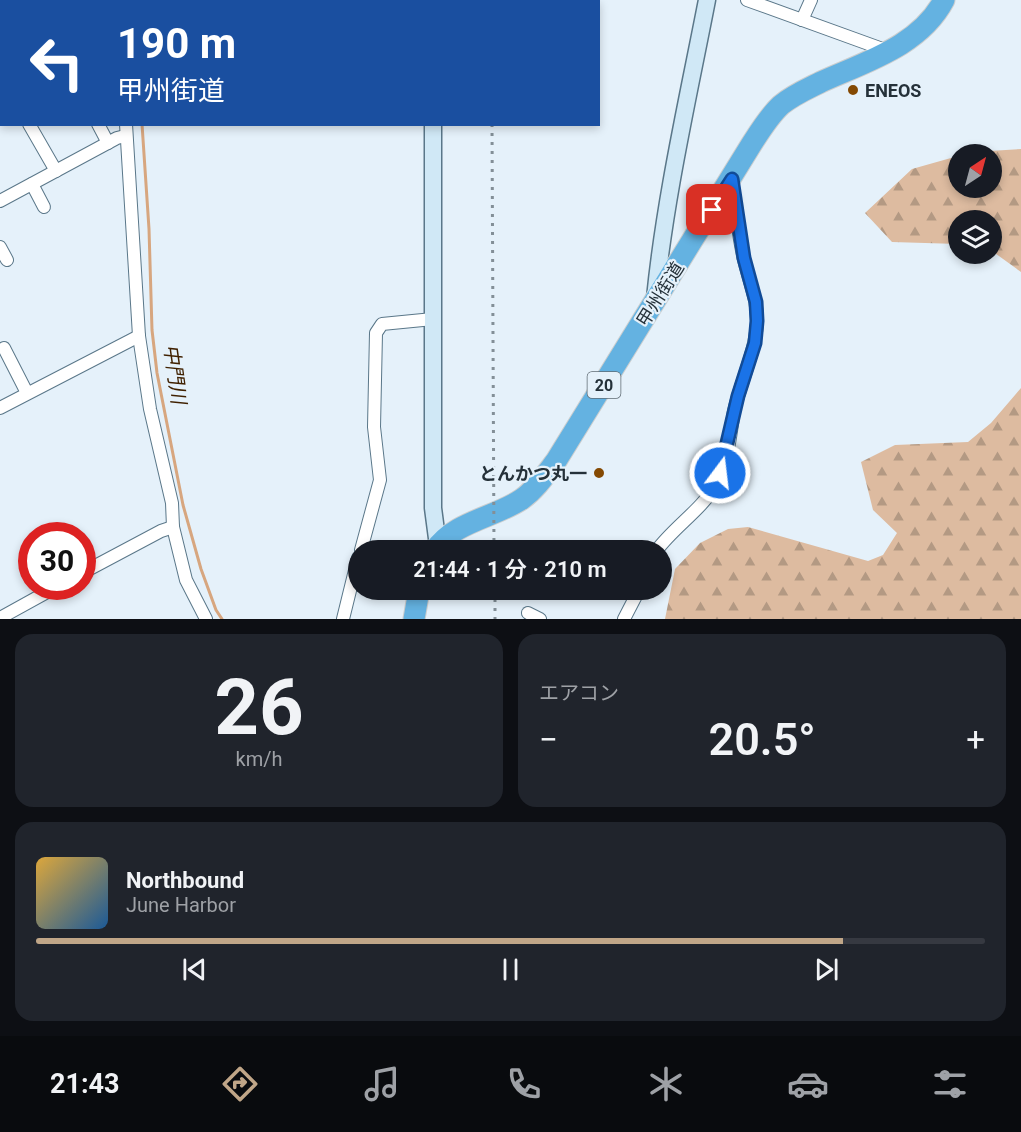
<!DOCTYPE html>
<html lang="ja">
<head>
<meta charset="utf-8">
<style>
  body { margin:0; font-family:Roboto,"Noto Sans JP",sans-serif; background:#20242c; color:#f1f3f6; height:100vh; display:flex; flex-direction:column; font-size:22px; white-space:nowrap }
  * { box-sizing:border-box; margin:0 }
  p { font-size:20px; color:#9ea1a6 }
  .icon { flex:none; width:33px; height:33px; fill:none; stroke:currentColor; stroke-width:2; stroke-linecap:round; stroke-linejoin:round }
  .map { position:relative; height:619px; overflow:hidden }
  .drawer { display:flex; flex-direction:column; gap:15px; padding:15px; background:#0d0f14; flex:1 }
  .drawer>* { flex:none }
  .banner { position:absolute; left:0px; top:0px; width:600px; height:126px; box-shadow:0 3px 9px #0003; background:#1a4fa0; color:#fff; overflow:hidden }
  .needle { width:39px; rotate:36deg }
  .buttons { position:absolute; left:948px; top:144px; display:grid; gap:12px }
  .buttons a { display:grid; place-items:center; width:54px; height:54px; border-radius:50%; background:#171b24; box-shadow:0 3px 9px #0003; font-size:30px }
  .speed { position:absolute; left:18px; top:522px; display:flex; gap:12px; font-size:30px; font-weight:700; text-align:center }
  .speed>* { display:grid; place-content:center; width:78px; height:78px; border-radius:50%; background:#171b24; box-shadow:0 3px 9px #0003; line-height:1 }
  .speed .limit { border:9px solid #d22; background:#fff; color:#111 }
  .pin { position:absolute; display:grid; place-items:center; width:51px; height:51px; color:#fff; margin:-26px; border-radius:12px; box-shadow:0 3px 9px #0006 }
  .me { position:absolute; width:66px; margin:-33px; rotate:15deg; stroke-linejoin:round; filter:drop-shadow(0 0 4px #0008) }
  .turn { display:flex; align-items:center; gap:21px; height:126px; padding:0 18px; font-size:27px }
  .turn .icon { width:78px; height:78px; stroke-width:2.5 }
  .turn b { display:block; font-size:42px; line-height:51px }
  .big { font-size:45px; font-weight:600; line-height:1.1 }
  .drawer .tile { flex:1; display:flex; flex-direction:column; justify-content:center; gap:9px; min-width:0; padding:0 21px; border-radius:18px; background:#20242c }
  .drawer .dial { align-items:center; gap:0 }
  .dial b { font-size:78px; line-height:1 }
  .song { display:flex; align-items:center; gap:18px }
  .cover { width:72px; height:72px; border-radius:9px; background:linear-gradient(135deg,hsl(40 70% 55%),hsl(210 70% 35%)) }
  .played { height:6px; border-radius:3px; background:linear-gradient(90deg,#c0a688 85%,#363941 85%) }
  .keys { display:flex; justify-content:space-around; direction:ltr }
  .heat { display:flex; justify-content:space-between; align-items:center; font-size:33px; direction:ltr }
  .drawer .tiles { flex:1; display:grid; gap:15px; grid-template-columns:1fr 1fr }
  .tile:last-child { grid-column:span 2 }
  .trip { position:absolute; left:348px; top:540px; width:324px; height:60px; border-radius:30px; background:#171b24; box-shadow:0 3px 9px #0003; font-weight:600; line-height:60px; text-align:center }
  .dock { display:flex; height:96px; justify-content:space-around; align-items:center; background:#090b0e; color:#9ea1a6 }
  .dock .icon { width:42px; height:42px }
  .dock .current { color:#c0a688 }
  .dock b { font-size:27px; color:#f1f3f6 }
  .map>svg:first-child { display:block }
  .forest { fill:url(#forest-firs) }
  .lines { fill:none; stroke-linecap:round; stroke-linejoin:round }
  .stream { stroke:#d7a67f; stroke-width:3 }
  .street-casing { stroke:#5a7789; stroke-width:14 }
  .secondary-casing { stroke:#5a7789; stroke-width:19 }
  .highway-casing { stroke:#cbcecf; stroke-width:23 }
  .street { stroke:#fff; stroke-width:12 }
  .secondary { stroke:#d0e8f6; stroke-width:16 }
  .highway { stroke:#64b2e1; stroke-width:21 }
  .rail { stroke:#838f97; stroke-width:3; stroke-dasharray:3 6; stroke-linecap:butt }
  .route-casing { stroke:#114b97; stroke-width:15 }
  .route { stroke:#1a73e8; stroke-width:10 }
  .poi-dot { fill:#844902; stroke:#e5f1fa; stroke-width:2 }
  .labels { text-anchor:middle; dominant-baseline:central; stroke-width:4.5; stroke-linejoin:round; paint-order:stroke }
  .shield { fill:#e5f1fa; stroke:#5f6b73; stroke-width:1.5 }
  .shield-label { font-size:16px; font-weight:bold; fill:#253139 }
  .poi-label { font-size:18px; font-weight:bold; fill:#253139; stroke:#e5f1fa; text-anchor:start }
  .street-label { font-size:18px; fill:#253139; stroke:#e5f1fa }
  .water-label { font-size:20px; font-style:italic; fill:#402101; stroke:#e5f1fa }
</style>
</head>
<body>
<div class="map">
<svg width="1021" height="619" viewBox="0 0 1021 619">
  <defs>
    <pattern id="forest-firs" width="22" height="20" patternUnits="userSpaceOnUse" patternTransform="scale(1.5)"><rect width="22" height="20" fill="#ddbba0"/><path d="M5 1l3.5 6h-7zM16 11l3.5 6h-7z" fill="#b39983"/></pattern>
  </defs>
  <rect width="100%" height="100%" fill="#e5f1fa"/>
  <!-- forest -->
  <g class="forest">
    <path d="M1021,149V272L992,251V220H958V244L892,242L865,213L912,169L958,156V188H992V154H963L973,152Z"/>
    <path d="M1021,388V619H665L675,569L700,543L728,529L748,527L868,561L883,555L897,533L873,510L861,462L895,445L968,442L991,423Z"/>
  </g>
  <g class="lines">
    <!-- stream -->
    <g class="stream">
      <path d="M128,0V2"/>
      <path d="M142,124L149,229L152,330L157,373L183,505L201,569L216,610L222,619"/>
    </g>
    <defs>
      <g id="street">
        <path d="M33,0L34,2"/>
        <path d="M113,0V2"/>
        <path d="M747,0L888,51"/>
        <path d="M802,20L811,0"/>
        <path d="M29,124L56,171"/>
        <path d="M98,124L108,143"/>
        <path d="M126,124L139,336L150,409L172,503L173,527L186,580L206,619"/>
        <path d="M32,184L44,207"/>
        <path d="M0,201L117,138L125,136"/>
        <path d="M0,247L7,260"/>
        <path d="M4,348L27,393"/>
        <path d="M0,408L139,336"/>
        <path d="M361,550L380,480L374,427L376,333L382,324L433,319"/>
        <path d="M657,550C673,528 702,509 715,486C728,465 730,435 734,411C741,381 755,353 757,323C758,301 749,281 744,260C738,234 735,206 732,179"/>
        <path d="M82,573L161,531L173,527"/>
        <path d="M528,613L540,619"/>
        <path d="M0,618L58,586"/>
        <path d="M343,619L358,558"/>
        <path d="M624,619L639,590"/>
      </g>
      <g id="secondary">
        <path d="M433,0V2"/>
        <path d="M433,124V508L438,546"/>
        <path d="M655,298C665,198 688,98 707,0"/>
      </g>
      <g id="highway">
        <path d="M435,550C453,522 496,517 522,499C536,489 546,474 556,461L751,145C760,131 769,116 781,105C793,95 807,89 821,82C865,62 920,46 944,0"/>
        <path d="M414,619L419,590"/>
      </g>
    </defs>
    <!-- street casing -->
    <use href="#street" class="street-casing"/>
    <!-- secondary casing -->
    <use href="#secondary" class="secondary-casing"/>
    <!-- highway casing -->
    <use href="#highway" class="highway-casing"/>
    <!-- street -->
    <use href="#street" class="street"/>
    <!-- secondary -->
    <use href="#secondary" class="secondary"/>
    <!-- highway -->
    <use href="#highway" class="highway"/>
    <!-- rail -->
    <g class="rail">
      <path d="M491,0V2"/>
      <path d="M492,124L494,550"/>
      <path d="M495,590V619"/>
    </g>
  </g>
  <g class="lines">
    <defs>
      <path id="route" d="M712,210L732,179L744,258L756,302L757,321L755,343L738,396L720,473"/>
    </defs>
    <!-- route casing -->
    <use href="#route" class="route-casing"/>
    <!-- route -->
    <use href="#route" class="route"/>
  </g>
  <!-- markers -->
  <g class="poi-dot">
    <circle cx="853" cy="90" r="6"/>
    <circle cx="599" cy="473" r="6"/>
  </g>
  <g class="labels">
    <!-- shield labels -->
    <rect class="shield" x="587.5" y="372" width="33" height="26" rx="4.5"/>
    <g class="shield-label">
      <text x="604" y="385">20</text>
    </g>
    <!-- poi labels -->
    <g class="poi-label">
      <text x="865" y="90">ENEOS</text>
      <text x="587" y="473" text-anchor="end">とんかつ丸一</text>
    </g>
    <!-- street labels -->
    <g class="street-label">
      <text transform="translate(660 294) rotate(-58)">甲州街道</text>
    </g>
    <!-- water labels -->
    <g class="water-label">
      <text transform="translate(175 374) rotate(82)">中門川</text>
    </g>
  </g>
</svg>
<div class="buttons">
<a><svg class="needle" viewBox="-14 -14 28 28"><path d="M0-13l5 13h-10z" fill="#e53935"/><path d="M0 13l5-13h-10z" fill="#9ea1a6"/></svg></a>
<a><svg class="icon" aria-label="layers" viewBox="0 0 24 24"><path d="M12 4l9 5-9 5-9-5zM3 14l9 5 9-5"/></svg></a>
</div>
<div class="speed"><div class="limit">30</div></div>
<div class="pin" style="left:712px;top:210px;background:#d93025"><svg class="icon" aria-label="arrive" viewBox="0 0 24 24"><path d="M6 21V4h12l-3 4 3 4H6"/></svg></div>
<svg class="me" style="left:720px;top:473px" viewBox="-20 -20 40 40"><circle r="17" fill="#1a73e8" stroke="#fff" stroke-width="3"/><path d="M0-11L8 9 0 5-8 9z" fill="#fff"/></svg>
<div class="trip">21:44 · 1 分 · 210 m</div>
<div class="banner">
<div class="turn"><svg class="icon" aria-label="left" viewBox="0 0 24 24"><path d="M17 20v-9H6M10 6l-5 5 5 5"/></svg><div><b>190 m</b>甲州街道</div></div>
</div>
</div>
<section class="drawer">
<div class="tiles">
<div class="tile dial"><b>26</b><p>km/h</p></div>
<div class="tile"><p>エアコン</p>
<div class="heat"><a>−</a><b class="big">20.5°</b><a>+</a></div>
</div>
<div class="tile">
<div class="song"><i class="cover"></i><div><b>Northbound</b><p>June Harbor</p></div></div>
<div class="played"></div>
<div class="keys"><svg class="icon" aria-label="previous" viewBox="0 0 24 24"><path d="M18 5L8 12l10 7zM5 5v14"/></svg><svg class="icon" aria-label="pause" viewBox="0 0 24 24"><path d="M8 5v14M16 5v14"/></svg><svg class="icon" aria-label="next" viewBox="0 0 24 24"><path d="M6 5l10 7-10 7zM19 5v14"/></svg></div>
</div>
</div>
</section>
<nav class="dock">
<b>21:43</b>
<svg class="icon current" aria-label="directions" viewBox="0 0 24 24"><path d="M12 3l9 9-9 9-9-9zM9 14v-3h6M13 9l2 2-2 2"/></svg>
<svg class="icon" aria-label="music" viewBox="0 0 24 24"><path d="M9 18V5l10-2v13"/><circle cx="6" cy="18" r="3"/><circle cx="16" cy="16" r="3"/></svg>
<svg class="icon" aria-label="phone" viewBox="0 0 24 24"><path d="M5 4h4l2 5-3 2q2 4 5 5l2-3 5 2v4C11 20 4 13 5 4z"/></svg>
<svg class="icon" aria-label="climate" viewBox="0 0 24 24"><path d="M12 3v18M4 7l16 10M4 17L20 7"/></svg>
<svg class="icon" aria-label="car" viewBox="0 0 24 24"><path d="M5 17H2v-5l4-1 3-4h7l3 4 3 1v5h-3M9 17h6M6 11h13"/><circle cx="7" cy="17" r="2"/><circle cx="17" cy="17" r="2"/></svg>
<svg class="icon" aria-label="filters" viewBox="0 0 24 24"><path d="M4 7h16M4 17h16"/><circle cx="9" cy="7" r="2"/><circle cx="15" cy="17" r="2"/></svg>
</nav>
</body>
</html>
